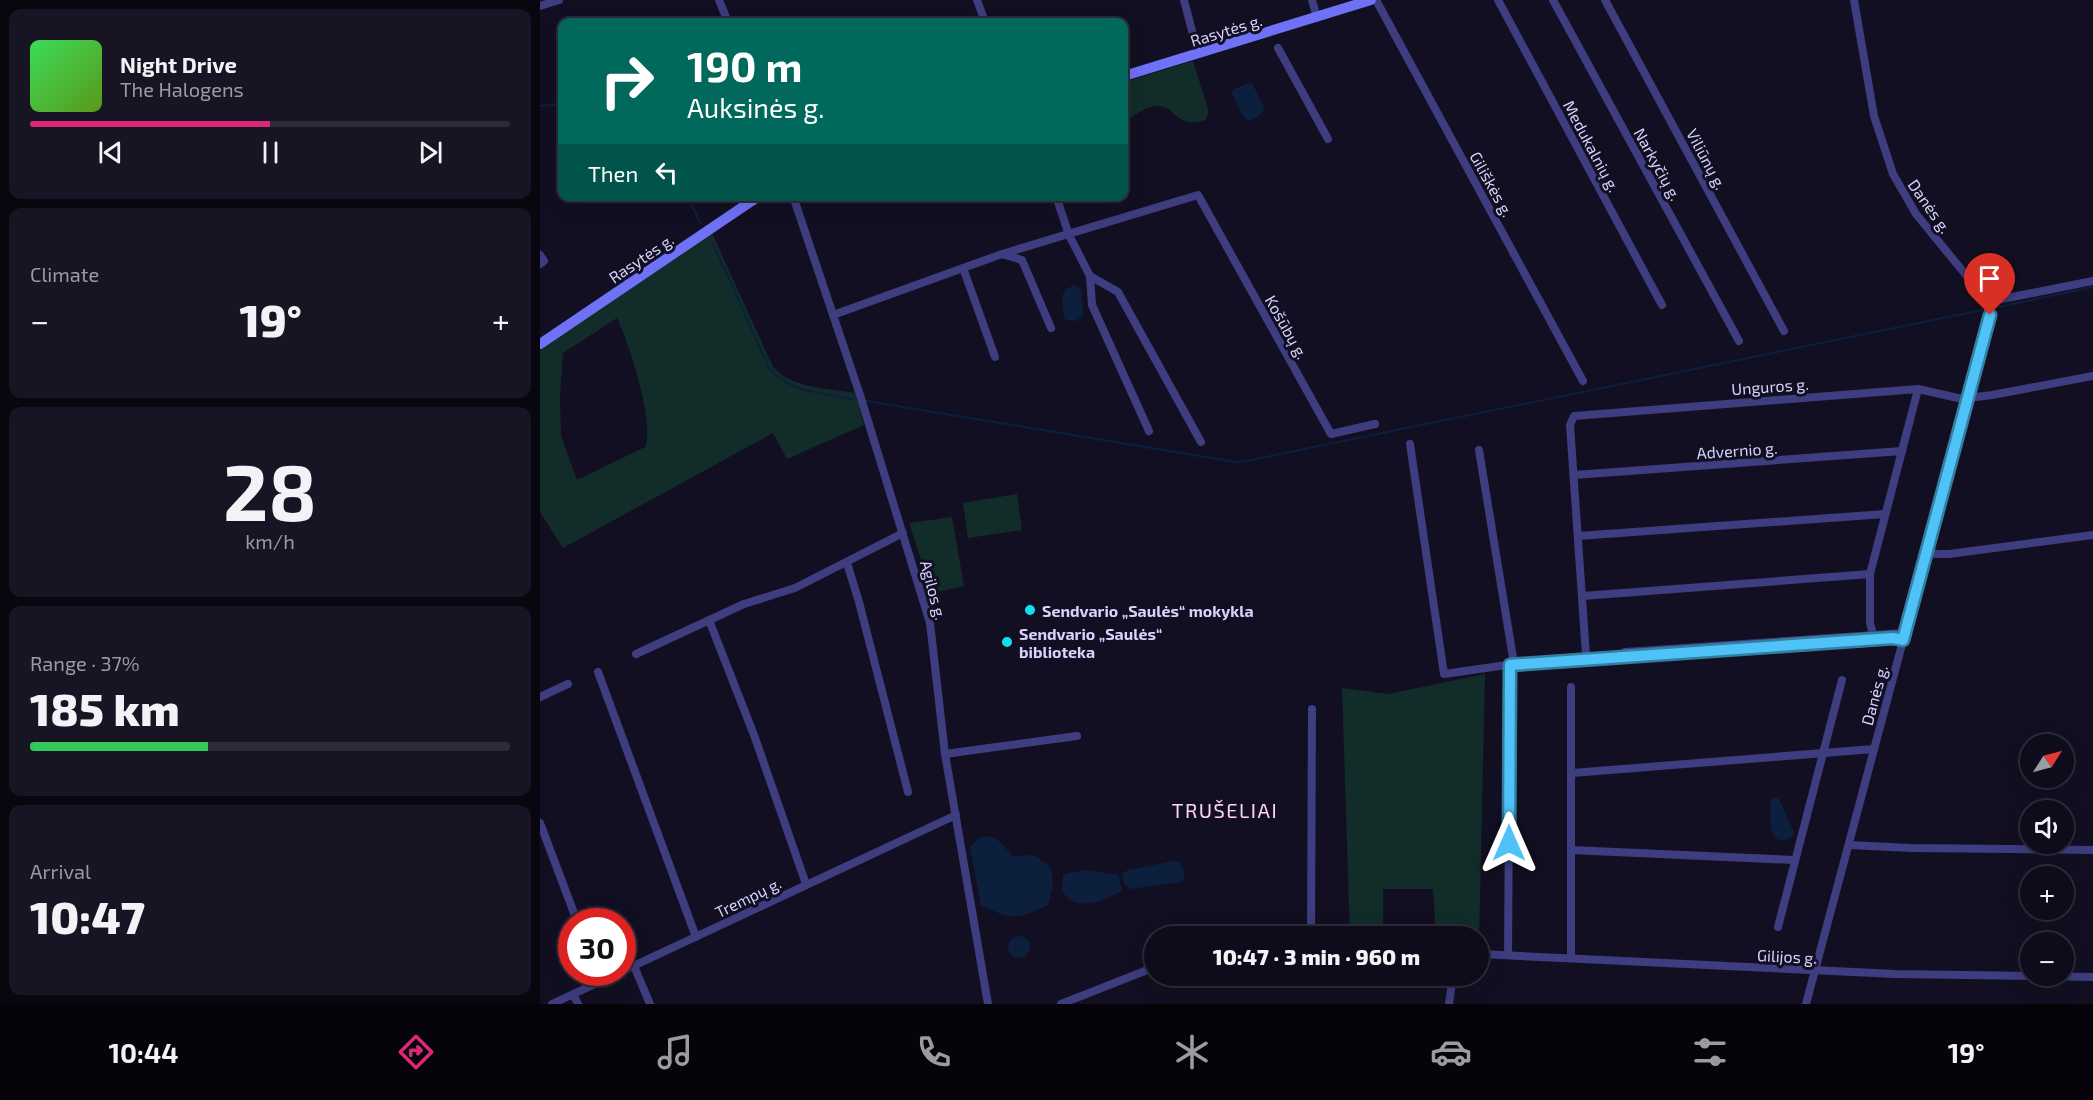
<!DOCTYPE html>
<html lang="en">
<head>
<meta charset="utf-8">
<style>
  body { margin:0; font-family:"Exo 2",sans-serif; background:#171423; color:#f1f3f6; height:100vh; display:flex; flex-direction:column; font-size:22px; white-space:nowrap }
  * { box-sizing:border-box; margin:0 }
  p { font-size:20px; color:#9b9ba2 }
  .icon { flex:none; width:33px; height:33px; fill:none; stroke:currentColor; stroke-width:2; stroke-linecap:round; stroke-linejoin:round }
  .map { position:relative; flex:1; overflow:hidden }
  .details { display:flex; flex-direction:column; gap:9px; padding:9px; background:#08060e; width:540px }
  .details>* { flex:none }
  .hud { position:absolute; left:18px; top:18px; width:570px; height:183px; border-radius:12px; box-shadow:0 6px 24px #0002,0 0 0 2px #2e2b39; background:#00695c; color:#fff; overflow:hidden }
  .needle { width:39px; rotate:54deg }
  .tools { position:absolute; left:1480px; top:734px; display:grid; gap:12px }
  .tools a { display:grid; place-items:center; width:54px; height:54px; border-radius:50%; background:#0e0b1a; box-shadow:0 6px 24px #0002,0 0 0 2px #2e2b39; font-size:30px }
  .speed { position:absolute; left:18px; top:908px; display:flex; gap:12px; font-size:30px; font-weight:700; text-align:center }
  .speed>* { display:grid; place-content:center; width:78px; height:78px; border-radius:50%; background:#0e0b1a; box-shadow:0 6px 24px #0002,0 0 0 2px #2e2b39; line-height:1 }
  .speed .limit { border:9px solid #d22; background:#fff; color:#111 }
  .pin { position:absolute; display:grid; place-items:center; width:51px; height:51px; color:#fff; margin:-62px -26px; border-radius:50% 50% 50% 0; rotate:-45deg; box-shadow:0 0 6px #0007 }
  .pin .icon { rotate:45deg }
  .me { position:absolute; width:66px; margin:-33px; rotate:0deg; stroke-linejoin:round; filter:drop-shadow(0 0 4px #0008) }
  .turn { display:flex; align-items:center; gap:21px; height:126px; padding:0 30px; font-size:27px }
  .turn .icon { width:78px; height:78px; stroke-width:2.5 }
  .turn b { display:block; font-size:42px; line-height:51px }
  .then { display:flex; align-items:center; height:57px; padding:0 30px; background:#0003; gap:12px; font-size:22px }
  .big { font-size:45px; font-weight:800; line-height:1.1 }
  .details .card { flex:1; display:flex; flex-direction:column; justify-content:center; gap:9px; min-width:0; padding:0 21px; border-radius:12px; background:#171423 }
  .details .dial { align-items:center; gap:0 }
  .dial b { font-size:78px; line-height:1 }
  .song { display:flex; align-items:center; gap:18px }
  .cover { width:72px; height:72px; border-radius:9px; background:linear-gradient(135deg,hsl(130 70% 55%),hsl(90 70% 35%)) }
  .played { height:6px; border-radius:3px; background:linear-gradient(90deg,#db2777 50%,#2e2b39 50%) }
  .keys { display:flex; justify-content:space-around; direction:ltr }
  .heat { display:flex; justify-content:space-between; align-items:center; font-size:33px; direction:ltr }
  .charge { height:9px; border-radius:4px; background:linear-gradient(90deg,#34c759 37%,#2e2b39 0) }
  .trip { position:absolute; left:604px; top:926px; width:345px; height:60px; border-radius:30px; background:#0e0b1a; box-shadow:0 6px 24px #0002,0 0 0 2px #2e2b39; font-weight:800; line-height:60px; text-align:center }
  .tab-bar { display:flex; height:96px; justify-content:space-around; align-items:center; background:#06040a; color:#9b9ba2 }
  .tab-bar .icon { width:42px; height:42px }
  .tab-bar .current { color:#db2777 }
  .tab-bar b { font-size:27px; color:#f1f3f6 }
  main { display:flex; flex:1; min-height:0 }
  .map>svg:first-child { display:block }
  .green { fill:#122c2a; fill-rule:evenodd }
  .water { fill:#0c203e }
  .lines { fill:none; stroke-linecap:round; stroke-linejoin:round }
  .stream { stroke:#0c203e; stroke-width:2 }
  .street { stroke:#3d3d7f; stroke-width:8 }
  .secondary { stroke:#6f71f7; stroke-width:10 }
  .route-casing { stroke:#337fa1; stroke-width:15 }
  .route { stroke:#4fc3f7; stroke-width:10 }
  .poi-dot { fill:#0de0ef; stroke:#120f22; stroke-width:2 }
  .labels { text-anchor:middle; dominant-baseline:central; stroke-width:6; stroke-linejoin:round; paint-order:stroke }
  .street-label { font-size:16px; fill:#d6d3fd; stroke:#120f22 }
  .poi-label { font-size:16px; font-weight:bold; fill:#d6d3fd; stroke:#120f22; text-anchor:start }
  .quarter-label { font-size:20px; letter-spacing:1.5px; fill:#fdd5f0; stroke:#120f22 }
</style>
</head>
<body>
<main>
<section class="details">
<div class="card">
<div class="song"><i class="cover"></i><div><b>Night Drive</b><p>The Halogens</p></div></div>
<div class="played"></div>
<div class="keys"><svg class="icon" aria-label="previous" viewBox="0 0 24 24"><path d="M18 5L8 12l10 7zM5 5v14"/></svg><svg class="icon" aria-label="pause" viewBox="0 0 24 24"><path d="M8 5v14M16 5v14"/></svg><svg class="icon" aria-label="next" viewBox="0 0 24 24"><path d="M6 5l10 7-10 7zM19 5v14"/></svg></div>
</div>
<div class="card"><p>Climate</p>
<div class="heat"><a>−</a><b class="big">19°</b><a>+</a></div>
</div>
<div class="card dial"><b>28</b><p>km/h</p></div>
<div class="card"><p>Range · 37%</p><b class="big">185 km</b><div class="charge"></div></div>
<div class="card"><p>Arrival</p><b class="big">10:47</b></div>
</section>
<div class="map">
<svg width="1553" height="1004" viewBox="0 0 1553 1004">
  <rect width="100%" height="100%" fill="#120f22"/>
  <!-- green -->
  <g class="green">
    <path d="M653,61L669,112L665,120C634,129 638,107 618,106C607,105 593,117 584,121V82Z"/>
    <path d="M171,231L233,367C253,389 287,388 315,393L324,425L247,459L233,433L23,548L0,512V350ZM77,318C89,343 115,423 105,447L37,480L21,436L20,396L23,353Z"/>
    <path d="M477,494L482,530L428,538L423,503Z"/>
    <path d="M412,517L424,586L392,593L369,523Z"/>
    <path d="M945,674L939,941V936H896L893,889H843V936H810L802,688L848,694Z"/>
  </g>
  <!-- water -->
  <g class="water">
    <path d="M709,83L713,85L725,110L717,117L708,121L702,115L692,93L694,89Z"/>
    <path d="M534,285L541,289L543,313L542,317L535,321L526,320L524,317L522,296L527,289Z"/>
    <path d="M1236,797L1239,799L1254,832L1253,836L1244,841C1226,839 1232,818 1230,804L1231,800Z"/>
    <path d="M450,836L459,841L473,856L494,855L511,868L513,886L508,905C477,920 471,920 441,905L430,848L438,838Z"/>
    <path d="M634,861C643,862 643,871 645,878L642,882L590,889L584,884L582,874L588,870Z"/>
    <path d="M546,870L578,875L582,890C565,901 534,914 522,890L523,875L528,873Z"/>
    <circle cx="479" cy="947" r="11"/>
  </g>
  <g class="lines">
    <!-- stream -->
    <g class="stream">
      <path d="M0,106L22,104"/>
      <path d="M147,196L161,224"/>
      <path d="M172,241L229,368C249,393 283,393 313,399"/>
      <path d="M1458,307L1553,287"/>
      <path d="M327,401L696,462L706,461L1442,310"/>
    </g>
    <!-- street -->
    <g class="street">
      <path d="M179,0L188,22"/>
      <path d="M437,0L445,22"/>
      <path d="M644,0L658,54"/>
      <path d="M772,0L777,18"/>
      <path d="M836,0L1043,381"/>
      <path d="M958,0L1122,305"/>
      <path d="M1013,0L1199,341"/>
      <path d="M1065,0L1244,331"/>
      <path d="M0,6L19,0"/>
      <path d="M738,48L788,139"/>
      <path d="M253,196L320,395L390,623L405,754L448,1004"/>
      <path d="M516,196L529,235L550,276L552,305L609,431"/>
      <path d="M462,254L658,195L791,434L835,424"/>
      <path d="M0,255L4,261L0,264"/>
      <path d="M423,268L455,357"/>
      <path d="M550,276L578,292L661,442"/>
      <path d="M1447,302L1553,281"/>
      <path d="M293,315L462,254L482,260L511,328"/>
      <path d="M1429,396L1436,397L1452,395L1553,376"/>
      <path d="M870,444L904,674L974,664L1352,638L1363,640"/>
      <path d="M939,450L974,664"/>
      <path d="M1034,475L1362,451"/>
      <path d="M1038,536L1345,514"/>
      <path d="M1386,552L1397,554H1409L1553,535"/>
      <path d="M307,563L319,602L368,792"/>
      <path d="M1043,596L1330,574"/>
      <path d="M169,620L214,735L266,884"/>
      <path d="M1333,634L1330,623V574L1378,389"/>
      <path d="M1085,652L1364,633"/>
      <path d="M96,654L204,604L255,588L363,533"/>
      <path d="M1046,655L1030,425L1034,416L1378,389L1427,400"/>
      <path d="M58,672L156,937"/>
      <path d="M0,697L28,684"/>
      <path d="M405,754L537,736"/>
      <path d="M1032,773L1334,749"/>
      <path d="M0,823L37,921"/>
      <path d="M1309,845L1371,848L1553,850"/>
      <path d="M1031,850L1254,860"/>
      <path d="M1238,927L1302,680"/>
      <path d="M771,936L772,709"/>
      <path d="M939,954L1355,974L1553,977"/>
      <path d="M968,955L970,665"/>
      <path d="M1031,958V687"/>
      <path d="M94,966L110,1004"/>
      <path d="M56,972L60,983"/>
      <path d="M33,994L38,1004"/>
      <path d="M12,1004L416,815"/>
      <path d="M521,1004L615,967"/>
      <path d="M909,1004L913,975"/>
      <path d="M1266,1004L1450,315L1444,297L1376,214L1353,174L1334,116L1314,0"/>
    </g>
    <!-- secondary -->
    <g class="secondary">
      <path d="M584,76L831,0"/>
      <path d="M0,344L219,196"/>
    </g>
  </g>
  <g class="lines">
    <defs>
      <path id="route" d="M969,843L970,665L1353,638L1363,640L1450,315"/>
    </defs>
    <!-- route casing -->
    <use href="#route" class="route-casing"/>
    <!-- route -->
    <use href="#route" class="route"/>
  </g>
  <!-- markers -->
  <g class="poi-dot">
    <circle cx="490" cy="610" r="6"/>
    <circle cx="467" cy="642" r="6"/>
  </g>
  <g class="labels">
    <!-- street labels -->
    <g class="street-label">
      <text transform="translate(686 30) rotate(-17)">Rasytės g.</text>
      <text transform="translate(1052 146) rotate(62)">Medukalnių g.</text>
      <text transform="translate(1167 159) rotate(62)">Viliūnų g.</text>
      <text transform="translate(1118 164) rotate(61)">Narkyčių g.</text>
      <text transform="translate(952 184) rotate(61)">Giliškės g.</text>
      <text transform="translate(1390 206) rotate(55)">Danės g.</text>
      <text transform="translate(101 258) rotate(-34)">Rasytės g.</text>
      <text transform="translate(747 327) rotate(61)">Košūbų g.</text>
      <text transform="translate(1230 386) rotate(-4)">Unguros g.</text>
      <text transform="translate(1197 450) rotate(-4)">Advernio g.</text>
      <text transform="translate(394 590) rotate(75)">Agilos g.</text>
      <text transform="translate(1334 695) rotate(-75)">Danės g.</text>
      <text transform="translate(208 897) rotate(-26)">Trempų g.</text>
      <text transform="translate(1247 956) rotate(3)">Gilijos g.</text>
    </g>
    <!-- poi labels -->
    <g class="poi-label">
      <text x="502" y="610">Sendvario „Saulės“ mokykla</text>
      <text x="479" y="633">Sendvario „Saulės“<tspan x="479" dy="18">biblioteka</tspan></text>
    </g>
    <!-- quarter labels -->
    <g class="quarter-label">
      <text x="685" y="810">TRUŠELIAI</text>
    </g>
  </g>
</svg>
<div class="tools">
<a><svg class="needle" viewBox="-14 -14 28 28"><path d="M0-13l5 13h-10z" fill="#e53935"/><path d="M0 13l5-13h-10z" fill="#9b9ba2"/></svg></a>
<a><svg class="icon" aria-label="sound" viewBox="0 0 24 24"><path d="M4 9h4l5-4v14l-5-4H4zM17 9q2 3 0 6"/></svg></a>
<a>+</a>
<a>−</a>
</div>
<div class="speed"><div class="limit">30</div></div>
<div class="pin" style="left:1450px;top:315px;background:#d93025"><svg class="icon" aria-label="arrive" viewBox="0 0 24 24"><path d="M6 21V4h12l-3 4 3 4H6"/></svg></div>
<svg class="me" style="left:969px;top:843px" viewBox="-20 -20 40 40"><path d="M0-17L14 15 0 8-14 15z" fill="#4fc3f7" stroke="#fff" stroke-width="4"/></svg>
<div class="trip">10:47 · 3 min · 960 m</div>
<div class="hud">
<div class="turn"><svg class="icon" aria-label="right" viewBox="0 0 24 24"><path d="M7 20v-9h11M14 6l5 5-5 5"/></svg><div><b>190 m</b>Auksinės g.</div></div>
<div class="then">Then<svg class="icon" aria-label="left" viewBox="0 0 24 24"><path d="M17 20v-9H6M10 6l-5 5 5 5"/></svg></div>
</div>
</div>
</main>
<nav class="tab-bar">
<b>10:44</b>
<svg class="icon current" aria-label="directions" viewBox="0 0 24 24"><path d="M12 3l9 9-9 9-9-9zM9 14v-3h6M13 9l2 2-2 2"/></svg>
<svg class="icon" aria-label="music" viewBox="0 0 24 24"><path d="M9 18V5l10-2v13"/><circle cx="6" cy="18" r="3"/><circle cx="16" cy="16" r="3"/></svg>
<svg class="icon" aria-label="phone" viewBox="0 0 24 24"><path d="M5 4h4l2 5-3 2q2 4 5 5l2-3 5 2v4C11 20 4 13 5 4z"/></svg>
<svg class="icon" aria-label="climate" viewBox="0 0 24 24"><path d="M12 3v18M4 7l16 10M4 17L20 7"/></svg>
<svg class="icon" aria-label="car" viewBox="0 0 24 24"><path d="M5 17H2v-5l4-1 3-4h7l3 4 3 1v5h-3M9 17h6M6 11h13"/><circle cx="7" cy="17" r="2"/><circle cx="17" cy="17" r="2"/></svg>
<svg class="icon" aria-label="filters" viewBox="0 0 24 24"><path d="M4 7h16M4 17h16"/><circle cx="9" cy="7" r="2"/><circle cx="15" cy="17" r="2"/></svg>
<b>19°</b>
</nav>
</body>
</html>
